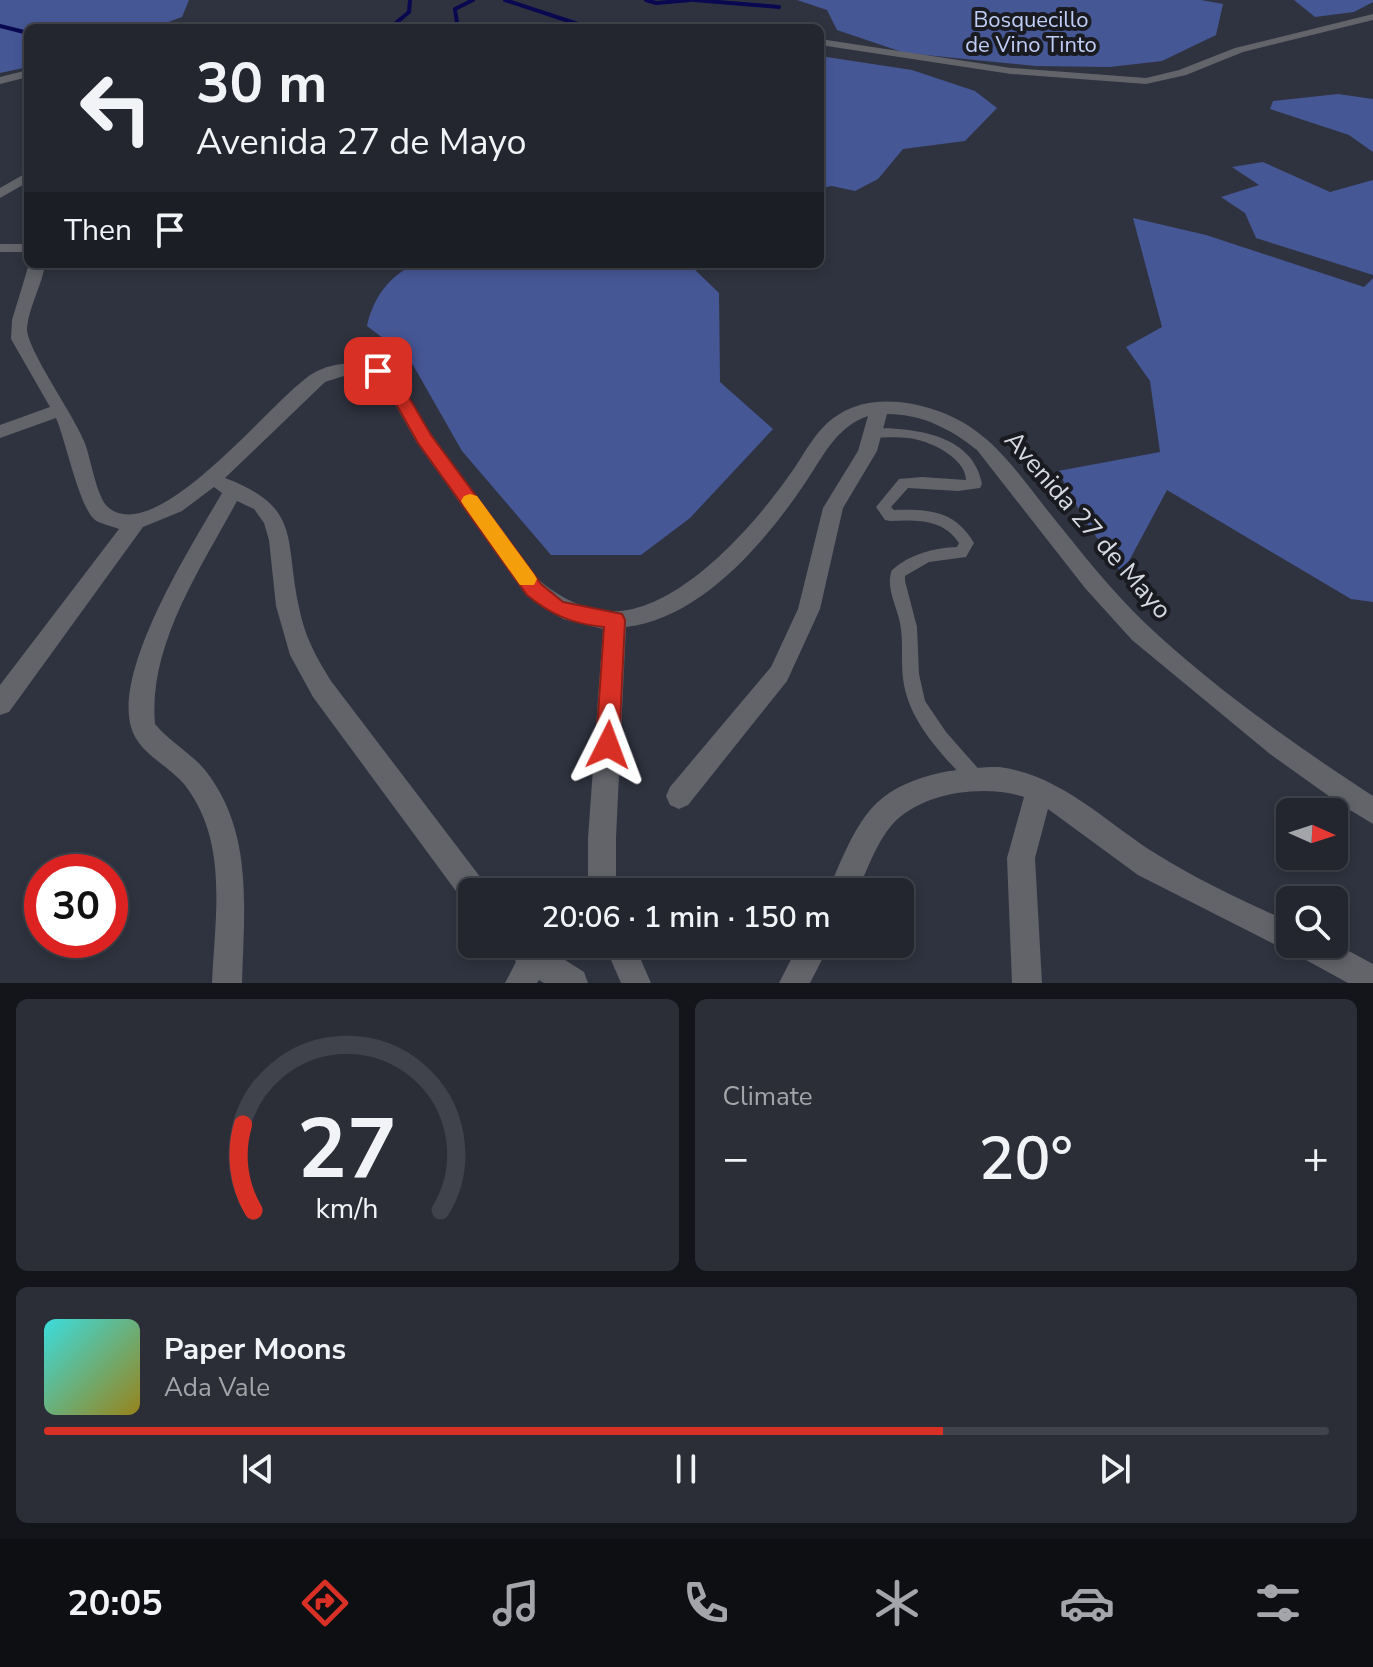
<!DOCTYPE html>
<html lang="en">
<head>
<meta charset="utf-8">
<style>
  body { margin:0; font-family:"Nunito Sans",sans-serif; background:#2b2e37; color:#f1f3f6; height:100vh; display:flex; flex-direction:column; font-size:30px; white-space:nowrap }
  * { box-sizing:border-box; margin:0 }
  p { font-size:26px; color:#a3a5aa }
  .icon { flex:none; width:44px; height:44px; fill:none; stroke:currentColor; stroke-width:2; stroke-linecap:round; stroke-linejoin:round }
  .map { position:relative; height:983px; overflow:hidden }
  .drawer { display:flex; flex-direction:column; gap:16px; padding:16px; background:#13151a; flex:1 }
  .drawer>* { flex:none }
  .banner { position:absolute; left:24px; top:24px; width:800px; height:244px; border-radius:12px; box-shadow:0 4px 12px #0003,0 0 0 2px #40434b; background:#23262f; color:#f1f3f6; overflow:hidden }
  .needle { width:52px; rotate:93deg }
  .tools { position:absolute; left:1276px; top:798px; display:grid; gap:16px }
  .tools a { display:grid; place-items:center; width:72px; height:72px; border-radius:12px; background:#23262f; box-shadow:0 4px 12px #0003,0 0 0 2px #40434b; font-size:40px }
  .speed { position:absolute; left:24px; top:854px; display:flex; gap:16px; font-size:40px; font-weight:700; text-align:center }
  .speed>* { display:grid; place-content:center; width:104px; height:104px; border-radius:50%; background:#23262f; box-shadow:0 4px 12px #0003,0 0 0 2px #40434b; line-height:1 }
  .speed .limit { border:12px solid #d22; background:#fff; color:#111 }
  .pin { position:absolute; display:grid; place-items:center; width:68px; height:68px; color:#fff; margin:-34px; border-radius:16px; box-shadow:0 4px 12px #0006 }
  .me { position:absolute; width:88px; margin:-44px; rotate:3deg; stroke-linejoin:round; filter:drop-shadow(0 0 6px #0008) }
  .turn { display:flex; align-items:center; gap:28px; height:168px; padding:0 40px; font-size:36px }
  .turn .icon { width:104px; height:104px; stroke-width:2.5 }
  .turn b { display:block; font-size:56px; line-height:68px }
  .then { display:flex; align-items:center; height:76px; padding:0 40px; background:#0003; gap:16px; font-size:30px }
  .big { font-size:60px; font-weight:600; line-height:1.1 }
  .drawer .card { flex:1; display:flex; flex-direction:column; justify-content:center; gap:12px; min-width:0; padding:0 28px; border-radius:12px; background:#2b2e37 }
  .drawer .dial { align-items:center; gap:0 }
  .dial svg { height:208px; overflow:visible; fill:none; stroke:#40434b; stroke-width:7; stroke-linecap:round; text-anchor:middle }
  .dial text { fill:#f1f3f6; stroke:none }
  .song { display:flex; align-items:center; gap:24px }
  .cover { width:96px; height:96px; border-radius:12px; background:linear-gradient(135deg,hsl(180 70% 55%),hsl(50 70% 35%)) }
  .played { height:8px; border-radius:4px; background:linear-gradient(90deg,#d93025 70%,#40434b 70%) }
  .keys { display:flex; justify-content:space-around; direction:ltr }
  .heat { display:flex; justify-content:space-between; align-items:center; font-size:44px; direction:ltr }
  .drawer .tiles { flex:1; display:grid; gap:16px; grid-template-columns:1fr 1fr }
  .card:last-child { grid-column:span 2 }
  .trip { position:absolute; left:458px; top:878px; width:456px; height:80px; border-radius:12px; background:#23262f; box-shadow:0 4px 12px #0003,0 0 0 2px #40434b; font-weight:600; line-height:80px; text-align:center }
  .tabs { display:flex; height:128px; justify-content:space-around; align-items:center; background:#0e0f13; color:#a3a5aa }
  .tabs .icon { width:56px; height:56px }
  .tabs .on { color:#d93025 }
  .tabs b { font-size:36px; color:#f1f3f6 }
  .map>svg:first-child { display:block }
  .green { fill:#465796 }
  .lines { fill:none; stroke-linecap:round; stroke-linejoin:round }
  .stream { stroke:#0a0850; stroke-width:4 }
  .service { fill:#62646a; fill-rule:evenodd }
  .minor { fill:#62646a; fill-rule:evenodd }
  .route { fill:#d93025; stroke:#8d1f18; stroke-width:2 }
  .slow { fill:#f59e0b }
  .labels { text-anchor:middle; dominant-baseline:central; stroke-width:8; stroke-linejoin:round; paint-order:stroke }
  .far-park-label { font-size:22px; fill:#bfcdf7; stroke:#191b20 }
  .street-label { font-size:26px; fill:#d7d9e1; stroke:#191b20 }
</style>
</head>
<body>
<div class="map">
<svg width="1373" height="983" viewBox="0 0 1373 983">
  <rect width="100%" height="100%" fill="#2f333f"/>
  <!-- green -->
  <g class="green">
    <path d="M0,0H189L182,17L152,28H28V67L0,73Z"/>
    <path d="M797,0H1201L1223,4L1216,35L1162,61L1110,67L1036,66L905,53L837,30L827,10Z"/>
    <path d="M1294,0H1373V2L1354,12L1315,17Z"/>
    <path d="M820,56L912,70L975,91L997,108L965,141L903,149L878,179L855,191L832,186L820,188Z"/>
    <path d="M1338,94L1373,99V152L1349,135L1270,109L1273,101Z"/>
    <path d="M1263,162L1330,192L1373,180V275L1256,238L1245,213L1221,197L1259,185L1232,167Z"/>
    <path d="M1133,218L1206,235L1364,287L1373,278V602L1351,599L1167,490L1122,574L1084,519L1058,471L1160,452L1150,381L1126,347L1162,327Z"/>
    <path d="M415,264H689L719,293L720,382L773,429L690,518L641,555H551L462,451L409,358L367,326C373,298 389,276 415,264Z"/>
  </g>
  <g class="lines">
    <!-- stream -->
    <g class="stream">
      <path d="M505,0L590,28"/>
      <path d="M646,0L656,3L691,0"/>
      <path d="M694,0L779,7"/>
      <path d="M0,26L28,33"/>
      <path d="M390,28L409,12L410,0"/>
      <path d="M451,28L457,23L455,9L473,0"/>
    </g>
    <!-- service -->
    <path class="service" d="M873,428C914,428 973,434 982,484L980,488L958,491L908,488L891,507L894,510C928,509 955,510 974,543L966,557L929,562L905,576V581L917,627L919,674L925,701L946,732L983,774L986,780L983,786L977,789L971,786C944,756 912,726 904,685C900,664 904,643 900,623C897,606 885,587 892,570C910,554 933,548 957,547L959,543C943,519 917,520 890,521L885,520L876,507L899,479L922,477L966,480C966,458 929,440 908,438C894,436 881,439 868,436L866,433L868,430Z"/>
    <!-- minor -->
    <g class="minor">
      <path d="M1373,14V20L1243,52L1186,75L1146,84L1011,74L820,45V39L1011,68L1146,78L1179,70L1235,48Z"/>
      <path d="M28,70V77L0,84V77Z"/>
      <path d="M28,172V182L0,198V188Z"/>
      <rect x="0" y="244" width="28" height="8"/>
      <path d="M29,264H45C42,286 29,306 27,328C26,348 74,415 84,441C91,457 96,498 109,508C159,547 274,397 312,374C337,359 368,362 394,372C407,393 418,415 432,435C455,468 480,500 504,532C516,548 529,573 545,585C562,598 583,609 606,611C674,617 752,528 788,477C804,456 815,429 838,415C867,396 904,400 935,410C991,428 1017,473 1052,516C1081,552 1110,589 1144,622C1210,685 1296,746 1373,796V824L1340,804L1270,754L1132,640L1085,588L977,450C951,429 922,414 887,414L877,451L843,508L820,609L787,681L688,805L679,809L670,805L666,796L670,787L771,667L798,609L823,508L858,451L868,416C835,427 822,459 803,486C763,545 700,618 626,627L616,838V892H588V838L603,629L563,619L526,595L417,443L381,380L347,375L325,382L225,478C303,507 284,540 299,607C304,635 316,657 331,681L484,882L488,892H472V905L464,902L313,697L290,655L276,606L269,540L264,523L254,509L237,501C201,568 148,645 155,724C170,742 191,753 205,770C254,832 244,909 242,983H212C215,915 229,841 184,784C168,765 138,753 131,727C114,667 192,545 222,493L214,487L182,511L143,527L9,712L0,715V685L119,529C112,526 101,524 95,520C79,507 66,441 56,418L0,438V425L50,407L11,339L12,320Z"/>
      <path d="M999,767C1062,775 1106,823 1158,855C1200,881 1245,902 1290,922V944L1334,943L1373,964V983H1348L1295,954L1293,950L1280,947L1138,875L1048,809L1035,858L1042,983H1012L1007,858L1024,797C984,784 920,792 891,826C876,844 867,870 857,892H828C839,865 852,831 871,809C900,775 958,767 999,767Z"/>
      <path d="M505,944H540L584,972L588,983H544L539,980L537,983H505L516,962Z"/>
      <path d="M604,944H634L651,983H621Z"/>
      <path d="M799,944H830L810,983H779Z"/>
    </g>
  </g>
  <!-- route -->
  <path class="route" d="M378,366L394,372L431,435L541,584L563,602L622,614L625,620L619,745L616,752L608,755L600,752L596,745L604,627C573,624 551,615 527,595L418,443L382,379L370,371Z"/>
  <!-- slow -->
  <path class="slow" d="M470,494L477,496L534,574L537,579L534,585H520L464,506L461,501L464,496Z"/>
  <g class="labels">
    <!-- far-park labels -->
    <g class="far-park-label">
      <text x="1031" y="20">Bosquecillo<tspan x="1031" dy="25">de Vino Tinto</tspan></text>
    </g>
    <!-- street labels -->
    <g class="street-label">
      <text transform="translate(1088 525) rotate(49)">Avenida 27 de Mayo</text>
    </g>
  </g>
</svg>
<div class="tools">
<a><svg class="needle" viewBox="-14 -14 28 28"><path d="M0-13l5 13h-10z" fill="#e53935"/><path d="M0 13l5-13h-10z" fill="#a3a5aa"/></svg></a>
<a><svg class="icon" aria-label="search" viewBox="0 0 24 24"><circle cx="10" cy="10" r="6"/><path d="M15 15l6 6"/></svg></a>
</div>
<div class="speed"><div class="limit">30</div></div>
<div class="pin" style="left:378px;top:371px;background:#d93025"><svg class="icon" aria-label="arrive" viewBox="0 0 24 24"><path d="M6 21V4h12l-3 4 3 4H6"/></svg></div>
<svg class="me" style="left:608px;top:745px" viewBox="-20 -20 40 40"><path d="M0-17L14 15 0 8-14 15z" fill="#d93025" stroke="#fff" stroke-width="4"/></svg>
<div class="trip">20:06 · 1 min · 150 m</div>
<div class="banner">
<div class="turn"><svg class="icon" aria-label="left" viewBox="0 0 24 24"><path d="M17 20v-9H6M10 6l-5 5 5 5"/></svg><div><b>30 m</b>Avenida 27 de Mayo</div></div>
<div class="then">Then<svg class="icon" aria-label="arrive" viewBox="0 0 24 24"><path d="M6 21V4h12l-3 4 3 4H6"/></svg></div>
</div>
</div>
<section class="drawer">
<div class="tiles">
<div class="card dial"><svg viewBox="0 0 100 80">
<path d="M14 69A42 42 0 1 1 86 69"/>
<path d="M14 69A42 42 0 0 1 10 36" stroke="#d93025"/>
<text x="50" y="56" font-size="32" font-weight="700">27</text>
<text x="50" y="72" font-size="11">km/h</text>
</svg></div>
<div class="card"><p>Climate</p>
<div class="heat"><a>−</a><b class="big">20°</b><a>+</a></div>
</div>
<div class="card">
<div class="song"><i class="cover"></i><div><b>Paper Moons</b><p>Ada Vale</p></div></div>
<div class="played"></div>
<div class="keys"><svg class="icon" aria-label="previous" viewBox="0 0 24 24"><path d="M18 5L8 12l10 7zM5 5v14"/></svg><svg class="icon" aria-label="pause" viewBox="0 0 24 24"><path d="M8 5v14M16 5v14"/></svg><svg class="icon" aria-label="next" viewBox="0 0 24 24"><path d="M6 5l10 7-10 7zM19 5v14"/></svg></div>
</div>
</div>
</section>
<nav class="tabs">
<b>20:05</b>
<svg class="icon on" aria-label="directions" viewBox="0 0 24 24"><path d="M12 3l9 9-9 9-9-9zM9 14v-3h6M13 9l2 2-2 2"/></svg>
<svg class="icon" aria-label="music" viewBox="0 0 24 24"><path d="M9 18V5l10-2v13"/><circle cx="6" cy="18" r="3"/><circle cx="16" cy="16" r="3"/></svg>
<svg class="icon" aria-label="phone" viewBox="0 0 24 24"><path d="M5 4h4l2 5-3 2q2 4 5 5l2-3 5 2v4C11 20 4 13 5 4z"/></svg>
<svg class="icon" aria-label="climate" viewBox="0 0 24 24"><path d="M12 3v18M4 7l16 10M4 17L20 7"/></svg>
<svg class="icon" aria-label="car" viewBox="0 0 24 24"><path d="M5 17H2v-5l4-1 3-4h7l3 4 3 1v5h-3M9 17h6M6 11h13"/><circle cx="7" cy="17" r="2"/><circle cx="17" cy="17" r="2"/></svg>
<svg class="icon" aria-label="filters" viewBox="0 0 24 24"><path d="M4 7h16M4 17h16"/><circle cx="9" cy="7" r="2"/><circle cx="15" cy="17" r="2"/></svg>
</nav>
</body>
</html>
